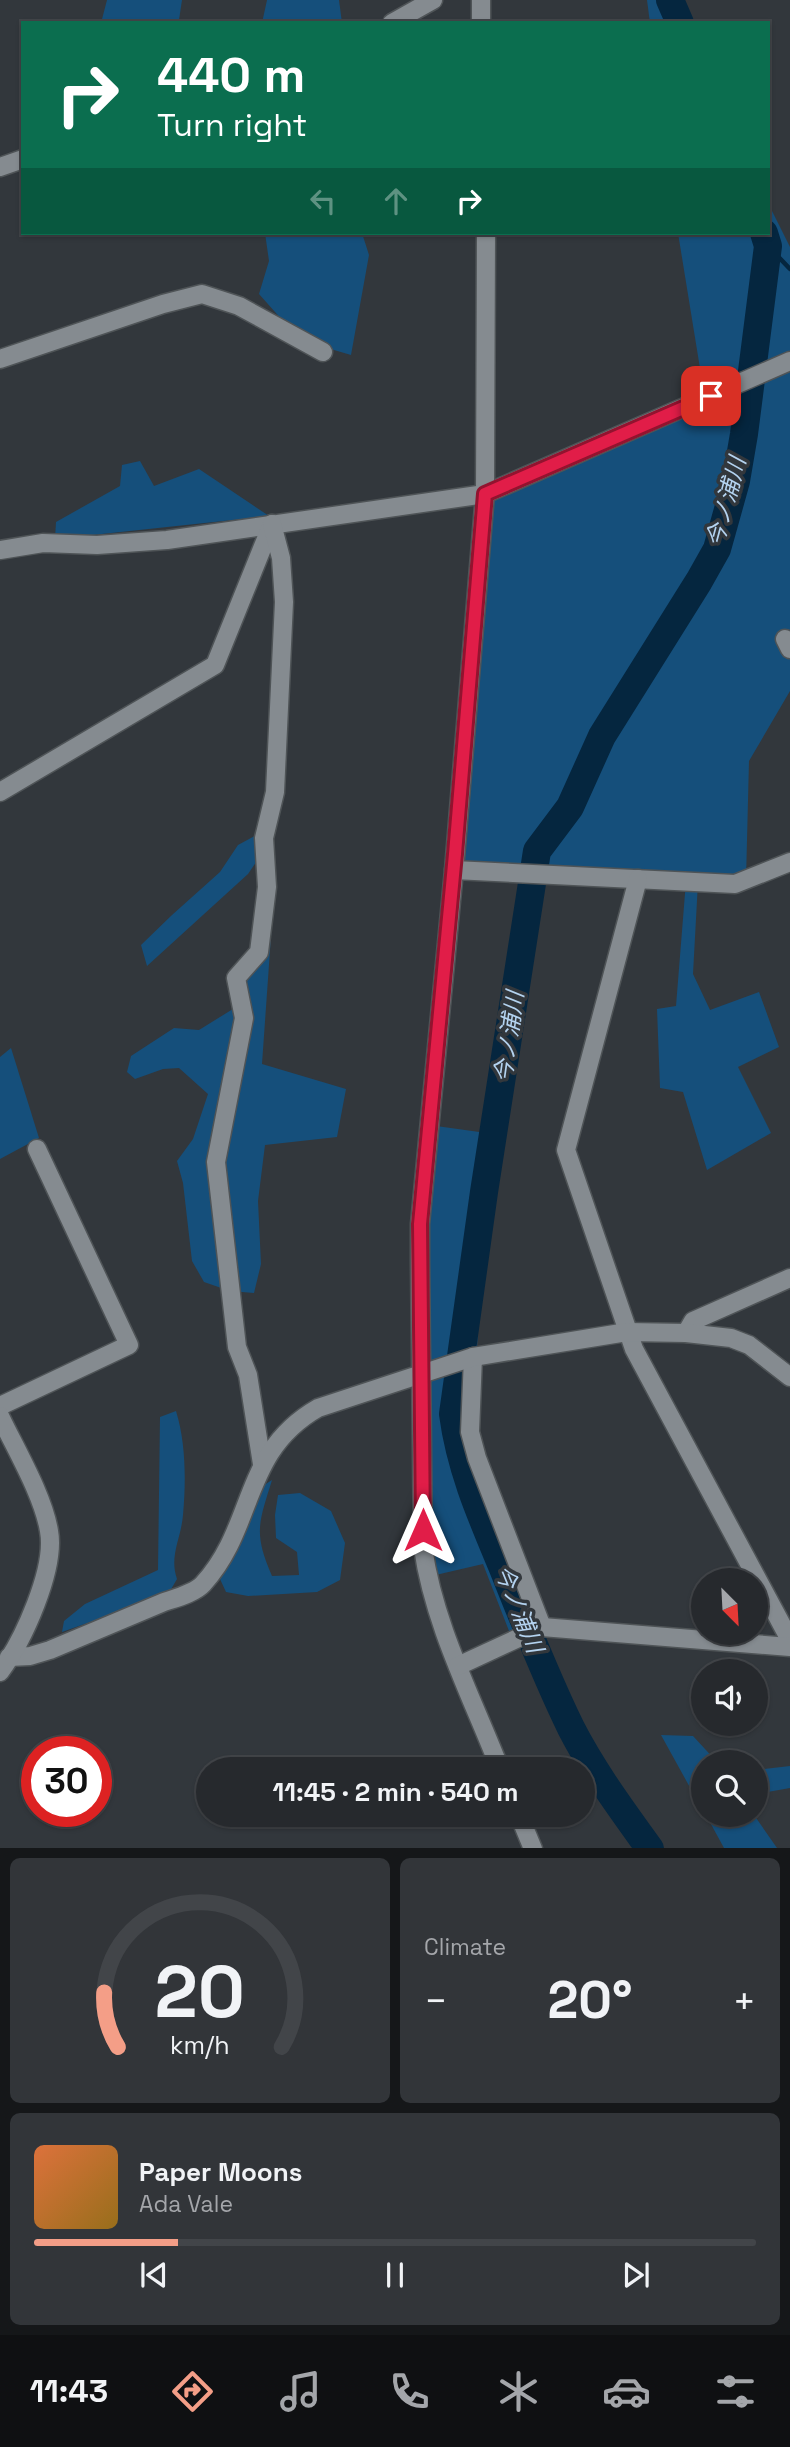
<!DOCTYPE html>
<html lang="en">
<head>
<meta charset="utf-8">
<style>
  body { margin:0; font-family:"Space Grotesk","Noto Sans JP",sans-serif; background:#323539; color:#f1f3f6; height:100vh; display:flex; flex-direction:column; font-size:26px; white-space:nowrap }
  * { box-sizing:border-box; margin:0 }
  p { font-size:23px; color:#a4a6aa }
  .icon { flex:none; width:38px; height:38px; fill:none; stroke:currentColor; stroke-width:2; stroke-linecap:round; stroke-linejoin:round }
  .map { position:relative; height:1848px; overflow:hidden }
  .panel { display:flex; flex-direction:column; gap:10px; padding:10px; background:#151719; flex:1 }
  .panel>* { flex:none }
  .top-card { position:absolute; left:21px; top:21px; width:749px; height:214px; border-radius:0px; box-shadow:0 2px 5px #0004,0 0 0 2px #424549; background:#0b6e4f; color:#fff; overflow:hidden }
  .needle { width:46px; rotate:156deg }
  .tools { position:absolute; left:691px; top:1568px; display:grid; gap:14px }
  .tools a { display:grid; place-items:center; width:77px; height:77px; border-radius:50%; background:#26292d; box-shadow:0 2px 5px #0004,0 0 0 2px #424549; font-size:35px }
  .speed { position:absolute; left:21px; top:1736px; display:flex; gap:14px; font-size:35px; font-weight:700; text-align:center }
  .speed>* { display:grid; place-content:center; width:91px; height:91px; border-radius:50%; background:#26292d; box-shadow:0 2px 5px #0004,0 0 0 2px #424549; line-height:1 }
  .speed .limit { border:10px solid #d22; background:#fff; color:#111 }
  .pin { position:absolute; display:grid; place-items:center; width:60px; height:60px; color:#fff; margin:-30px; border-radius:14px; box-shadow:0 4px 10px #0006 }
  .me { position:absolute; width:77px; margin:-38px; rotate:0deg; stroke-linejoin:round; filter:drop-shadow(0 0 5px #0008) }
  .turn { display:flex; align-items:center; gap:24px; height:147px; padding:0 21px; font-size:32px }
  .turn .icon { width:91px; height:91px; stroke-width:2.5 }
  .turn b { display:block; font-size:49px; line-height:60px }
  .lanes { display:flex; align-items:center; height:66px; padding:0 21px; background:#0003; justify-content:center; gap:35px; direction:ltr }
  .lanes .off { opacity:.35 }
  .big { font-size:52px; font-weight:800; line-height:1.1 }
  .panel .card { flex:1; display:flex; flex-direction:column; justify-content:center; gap:10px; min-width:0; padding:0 24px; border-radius:10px; background:#323539 }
  .panel .dial { align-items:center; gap:0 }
  .dial svg { height:182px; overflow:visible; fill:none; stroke:#424549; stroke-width:7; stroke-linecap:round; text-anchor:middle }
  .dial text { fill:#f1f3f6; stroke:none }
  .song { display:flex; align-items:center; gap:21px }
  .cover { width:84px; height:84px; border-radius:10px; background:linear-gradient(135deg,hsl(20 70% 55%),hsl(40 70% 35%)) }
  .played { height:7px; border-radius:4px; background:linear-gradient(90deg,#f49e87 20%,#424549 20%) }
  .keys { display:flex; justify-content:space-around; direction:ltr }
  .heat { display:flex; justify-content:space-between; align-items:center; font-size:38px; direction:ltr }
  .panel .tiles { flex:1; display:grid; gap:10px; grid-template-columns:1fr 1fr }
  .card:last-child { grid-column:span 2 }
  .trip { position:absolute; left:196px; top:1757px; width:399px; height:70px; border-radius:35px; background:#26292d; box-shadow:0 2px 5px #0004,0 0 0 2px #424549; font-weight:800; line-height:70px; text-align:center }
  .dock { display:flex; height:112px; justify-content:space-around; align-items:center; background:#0f1012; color:#a4a6aa }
  .dock .icon { width:49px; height:49px }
  .dock .current { color:#f49e87 }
  .dock b { font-size:32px; color:#f1f3f6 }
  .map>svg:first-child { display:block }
  .green { fill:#154f7b }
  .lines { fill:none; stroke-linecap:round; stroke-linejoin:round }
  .stream { stroke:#05263f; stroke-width:4.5 }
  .river { stroke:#05263f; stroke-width:28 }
  .minor-casing { stroke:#4f5457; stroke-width:21 }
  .tertiary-casing { stroke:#4f5457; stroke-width:21 }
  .minor { stroke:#858b90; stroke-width:18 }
  .tertiary { stroke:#858b90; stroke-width:18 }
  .route-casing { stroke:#92132f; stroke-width:18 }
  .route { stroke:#e11d48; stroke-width:12 }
  .labels { text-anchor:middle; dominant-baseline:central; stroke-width:7; stroke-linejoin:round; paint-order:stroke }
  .water-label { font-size:23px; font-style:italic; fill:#b4d3f0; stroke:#32373c }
</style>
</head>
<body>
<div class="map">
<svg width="790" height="1849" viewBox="0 0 790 1849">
  <rect width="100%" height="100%" fill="#32373c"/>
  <!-- green -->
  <g class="green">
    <path d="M107,0H182L179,20L176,23H101Z"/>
    <path d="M267,0H339L342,23H262Z"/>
    <path d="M647,0H678L688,23H650Z"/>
    <path d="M768,203L790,247V691L749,761L746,880L454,870L485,494L705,399L678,233H768Z"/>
    <path d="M265,233H362L369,255L351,355L300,340L259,294L269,261Z"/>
    <path d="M140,461L154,486L199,469L269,516L55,539L56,522L120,486L122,465Z"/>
    <path d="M266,830L265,849L248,874L147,966L141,945L172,915L220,872L238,845Z"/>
    <path d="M686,881L698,882L693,974L710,1010L759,992L779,1047L738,1067L771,1133L707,1170L683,1092L660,1088L657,1009L676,1006Z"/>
    <path d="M274,894L262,1064L346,1089L337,1137L265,1145L258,1201L261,1264L254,1293L230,1291L204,1282L192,1261L183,1183L177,1161L193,1139L208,1094L179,1068L163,1069L135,1079L127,1072L131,1056L174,1028L199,1030L241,1004L245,976Z"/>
    <path d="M11,1048L39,1138L0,1159V1057Z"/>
    <path d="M429,1125L501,1135L484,1245L471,1434L542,1627L511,1636L483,1564L427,1577L422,1431Z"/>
    <path d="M176,1411C186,1443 186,1482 183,1515C181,1539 169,1556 177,1579L163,1603L140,1613L96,1620L62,1632L64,1621L85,1604L158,1570L160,1417Z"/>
    <path d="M272,1480C259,1523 253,1532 272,1576L299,1575L297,1552L276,1538L275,1515L278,1495L300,1493L331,1511L345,1543L340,1580L317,1592L248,1596L226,1592L220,1579L233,1535L258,1489Z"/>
    <path d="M661,1735L693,1736L717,1762H704L703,1811Z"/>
    <path d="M790,1766V1788L756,1794V1770Z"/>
    <path d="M706,1815H754L777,1848H724Z"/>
  </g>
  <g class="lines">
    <!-- stream -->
    <path class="stream" d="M768,246L790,269"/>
    <!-- river -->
    <g class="river">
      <path d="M670,0L680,23"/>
      <path d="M650,1849C622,1810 593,1771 571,1728C545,1675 524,1621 502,1566C481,1516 460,1468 453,1414L484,1192L537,851L570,807L602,736L699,581L717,549L736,481L744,434L768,246L764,233"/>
    </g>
    <defs>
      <g id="minor">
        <path d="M481,0V23"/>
        <path d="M392,23L433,0"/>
        <path d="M0,167L23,159"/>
        <path d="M486,233L485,494L454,870L420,1224V1261L423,1548C434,1625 472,1697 500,1769"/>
        <path d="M0,359L163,304L202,294L239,306L323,352"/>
        <path d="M0,550L43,543L97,545L167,540L485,494L790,361"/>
        <path d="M785,639L790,649"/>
        <path d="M0,792L215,665L272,524"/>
        <path d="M454,870L735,884L790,862"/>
        <path d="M638,879L566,1150L634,1349L790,1640"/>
        <path d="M686,1333L693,1321L790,1278"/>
        <path d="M473,1357L470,1432L477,1458L542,1627"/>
        <path d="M0,1406L129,1345L37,1149"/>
        <path d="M262,1464L248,1375L237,1347L216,1162L244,1018L236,978L259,952L267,887L264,838L275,792L284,602L281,558L272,524"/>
        <path d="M9,1657L30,1656L50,1650C88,1634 126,1618 164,1602C176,1598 195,1593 203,1584C256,1526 241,1452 318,1408L473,1357L627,1332L686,1333L731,1338L749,1345L790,1377"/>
        <path d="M458,1666L542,1627L790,1647"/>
        <path d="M519,1815L533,1849"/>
      </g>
      <path id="tertiary" d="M0,1416C16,1450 43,1495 49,1531C56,1569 23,1641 0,1672"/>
    </defs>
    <!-- minor casing -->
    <use href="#minor" class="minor-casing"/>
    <!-- tertiary casing -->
    <use href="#tertiary" class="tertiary-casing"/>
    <!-- minor -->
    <use href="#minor" class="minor"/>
    <!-- tertiary -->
    <use href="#tertiary" class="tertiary"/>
  </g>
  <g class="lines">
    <defs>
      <path id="route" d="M423,1530L420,1224L455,854L485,494L711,396"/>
    </defs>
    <!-- route casing -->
    <use href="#route" class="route-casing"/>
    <!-- route -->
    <use href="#route" class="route"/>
  </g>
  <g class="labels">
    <!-- water labels -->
    <g class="water-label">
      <text transform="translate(726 502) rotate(-75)">今ノ浦川</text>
      <text transform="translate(509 1037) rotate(-82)">今ノ浦川</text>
      <text transform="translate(519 1609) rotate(68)">今ノ浦川</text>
    </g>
  </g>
</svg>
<div class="tools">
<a><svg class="needle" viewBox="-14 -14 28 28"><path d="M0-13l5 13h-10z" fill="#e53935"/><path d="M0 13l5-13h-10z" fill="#a4a6aa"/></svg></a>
<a><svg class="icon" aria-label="sound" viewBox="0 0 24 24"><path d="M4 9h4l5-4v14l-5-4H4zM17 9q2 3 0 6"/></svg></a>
<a><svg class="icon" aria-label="search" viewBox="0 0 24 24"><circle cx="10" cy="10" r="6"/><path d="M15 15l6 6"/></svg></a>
</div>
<div class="speed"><div class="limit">30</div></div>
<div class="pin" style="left:711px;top:396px;background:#d93025"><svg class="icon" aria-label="arrive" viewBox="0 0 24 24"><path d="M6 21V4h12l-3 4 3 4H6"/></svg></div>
<svg class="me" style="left:423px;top:1530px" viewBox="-20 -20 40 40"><path d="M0-17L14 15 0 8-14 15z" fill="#e11d48" stroke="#fff" stroke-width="4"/></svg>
<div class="trip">11:45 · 2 min · 540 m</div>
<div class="top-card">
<div class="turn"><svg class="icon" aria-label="right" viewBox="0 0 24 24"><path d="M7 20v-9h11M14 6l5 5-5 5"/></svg><div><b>440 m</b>Turn right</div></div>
<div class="lanes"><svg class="icon off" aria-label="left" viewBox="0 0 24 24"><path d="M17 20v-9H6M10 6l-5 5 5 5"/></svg><svg class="icon off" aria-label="ahead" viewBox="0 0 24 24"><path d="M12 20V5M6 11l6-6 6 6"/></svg><svg class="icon" aria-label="right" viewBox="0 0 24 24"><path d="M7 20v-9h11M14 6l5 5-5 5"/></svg></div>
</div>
</div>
<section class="panel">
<div class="tiles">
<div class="card dial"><svg viewBox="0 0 100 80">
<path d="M14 69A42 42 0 1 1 86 69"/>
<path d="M14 69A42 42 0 0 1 8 45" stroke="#f49e87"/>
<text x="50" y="56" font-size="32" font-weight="700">20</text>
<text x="50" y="72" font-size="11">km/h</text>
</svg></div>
<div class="card"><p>Climate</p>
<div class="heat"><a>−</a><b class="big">20°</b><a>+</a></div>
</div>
<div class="card">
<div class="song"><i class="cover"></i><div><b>Paper Moons</b><p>Ada Vale</p></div></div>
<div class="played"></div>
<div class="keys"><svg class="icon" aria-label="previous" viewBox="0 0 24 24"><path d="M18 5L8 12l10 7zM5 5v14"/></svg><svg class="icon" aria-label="pause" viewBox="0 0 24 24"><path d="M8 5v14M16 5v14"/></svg><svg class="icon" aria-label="next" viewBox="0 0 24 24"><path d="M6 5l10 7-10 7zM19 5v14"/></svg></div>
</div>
</div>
</section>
<nav class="dock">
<b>11:43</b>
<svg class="icon current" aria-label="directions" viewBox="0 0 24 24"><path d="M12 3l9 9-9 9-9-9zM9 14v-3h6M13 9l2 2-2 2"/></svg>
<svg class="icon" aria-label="music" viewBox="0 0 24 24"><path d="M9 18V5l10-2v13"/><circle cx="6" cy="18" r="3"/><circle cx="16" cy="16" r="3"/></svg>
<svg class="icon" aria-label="phone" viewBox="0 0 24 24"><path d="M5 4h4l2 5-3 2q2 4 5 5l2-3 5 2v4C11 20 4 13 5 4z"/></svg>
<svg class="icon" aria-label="climate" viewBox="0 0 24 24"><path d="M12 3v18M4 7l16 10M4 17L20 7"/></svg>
<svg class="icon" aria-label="car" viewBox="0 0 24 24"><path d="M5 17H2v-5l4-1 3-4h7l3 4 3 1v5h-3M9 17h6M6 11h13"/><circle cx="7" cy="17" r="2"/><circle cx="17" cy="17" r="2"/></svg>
<svg class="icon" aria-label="filters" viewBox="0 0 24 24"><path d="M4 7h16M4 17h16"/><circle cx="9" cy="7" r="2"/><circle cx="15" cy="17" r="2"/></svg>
</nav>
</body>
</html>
